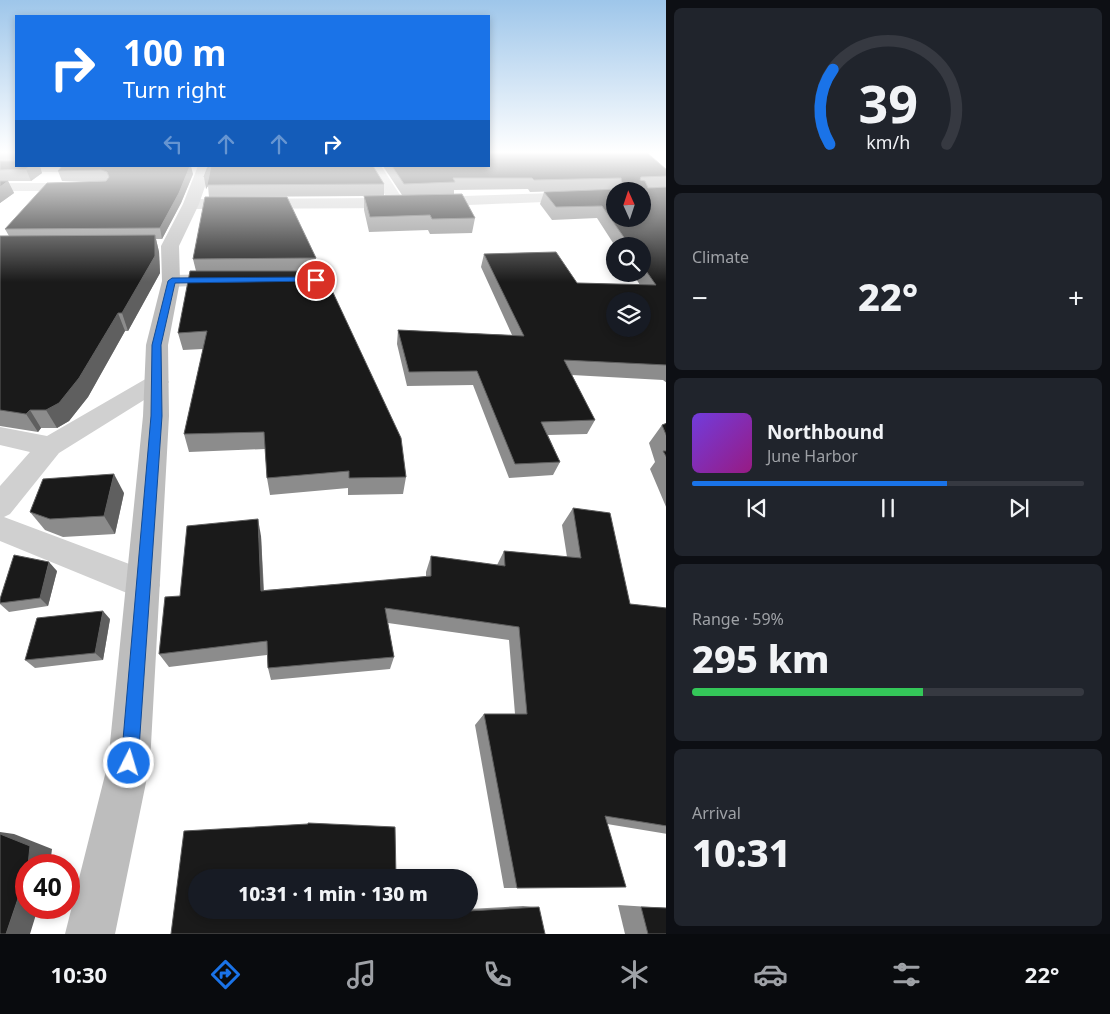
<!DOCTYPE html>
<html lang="en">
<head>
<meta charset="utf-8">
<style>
  body { margin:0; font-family:"Noto Sans",sans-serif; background:#20242c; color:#f1f3f6; height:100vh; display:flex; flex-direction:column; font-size:19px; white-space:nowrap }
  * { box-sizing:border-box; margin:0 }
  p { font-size:16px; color:#9ea1a6 }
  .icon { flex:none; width:28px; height:28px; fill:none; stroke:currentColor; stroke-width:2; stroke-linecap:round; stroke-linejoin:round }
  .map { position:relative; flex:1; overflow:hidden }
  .panel { display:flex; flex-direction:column; gap:8px; padding:8px; background:#0d0f14; width:444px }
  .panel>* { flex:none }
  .top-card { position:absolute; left:15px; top:15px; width:475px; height:152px; border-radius:0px; box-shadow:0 2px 8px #0003; background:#1a73e8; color:#fff; overflow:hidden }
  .needle { width:32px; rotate:357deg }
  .buttons { position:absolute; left:606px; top:182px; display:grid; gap:10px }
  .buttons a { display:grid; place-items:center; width:45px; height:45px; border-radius:50%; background:#171b24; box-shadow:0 2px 8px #0003; font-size:25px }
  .speed { position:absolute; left:15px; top:854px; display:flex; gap:10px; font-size:25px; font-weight:700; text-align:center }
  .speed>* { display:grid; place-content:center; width:65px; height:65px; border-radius:50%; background:#171b24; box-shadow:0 2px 8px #0003; line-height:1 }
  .speed .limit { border:8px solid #d22; background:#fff; color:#111 }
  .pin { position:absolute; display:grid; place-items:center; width:42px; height:42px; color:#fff; margin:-21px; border:2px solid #fff; border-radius:50%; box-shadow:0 1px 5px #0007 }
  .me { position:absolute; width:55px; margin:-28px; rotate:5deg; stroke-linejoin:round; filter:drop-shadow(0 0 4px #0008) }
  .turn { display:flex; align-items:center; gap:18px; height:105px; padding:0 25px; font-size:22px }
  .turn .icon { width:65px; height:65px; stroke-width:2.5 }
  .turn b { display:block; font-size:35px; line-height:42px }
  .lanes { display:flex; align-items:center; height:48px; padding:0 25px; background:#0003; justify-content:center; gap:25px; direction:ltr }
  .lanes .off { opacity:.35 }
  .big { font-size:38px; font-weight:800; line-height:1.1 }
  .panel .widget { flex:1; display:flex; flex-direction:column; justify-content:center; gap:8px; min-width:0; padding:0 18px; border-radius:8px; background:#20242c }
  .panel .dial { align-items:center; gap:0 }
  .dial svg { height:130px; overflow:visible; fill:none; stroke:#363941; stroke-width:7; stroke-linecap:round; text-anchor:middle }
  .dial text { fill:#f1f3f6; stroke:none }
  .song { display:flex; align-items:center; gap:15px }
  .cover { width:60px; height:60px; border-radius:8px; background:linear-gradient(135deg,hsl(260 70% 55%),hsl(310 70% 35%)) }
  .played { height:5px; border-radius:2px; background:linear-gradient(90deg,#1a73e8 65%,#363941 65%) }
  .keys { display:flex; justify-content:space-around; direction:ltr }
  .heat { display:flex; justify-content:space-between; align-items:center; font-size:28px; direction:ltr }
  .charge { height:8px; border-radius:4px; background:linear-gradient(90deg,#34c759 59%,#363941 0) }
  .trip { position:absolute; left:188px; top:869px; width:290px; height:50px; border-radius:25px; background:#171b24; box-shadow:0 2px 8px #0003; font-weight:800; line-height:50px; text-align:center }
  .tab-bar { display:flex; height:80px; justify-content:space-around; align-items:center; background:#090b0e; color:#9ea1a6 }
  .tab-bar .icon { width:35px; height:35px }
  .tab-bar .selected { color:#1a73e8 }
  .tab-bar b { font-size:22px; color:#f1f3f6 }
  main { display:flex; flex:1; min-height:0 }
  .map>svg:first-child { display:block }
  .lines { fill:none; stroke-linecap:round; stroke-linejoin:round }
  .street { fill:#d0d0d0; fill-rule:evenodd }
  .secondary { fill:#bdbdbd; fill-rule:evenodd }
  .wall { fill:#8c8c8c }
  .shaded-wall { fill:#5f5f5f }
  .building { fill:#1a1a1a; stroke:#5f5f5f; fill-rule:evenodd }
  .route { fill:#1a73e8; stroke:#114b97 }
</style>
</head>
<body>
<main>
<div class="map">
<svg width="667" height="934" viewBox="0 0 667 934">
  <rect width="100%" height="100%" fill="#fff"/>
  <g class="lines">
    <!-- street -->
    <g class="street">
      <path d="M0,163H16V166H103L105,169L98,173L0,171Z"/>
      <path d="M367,166H381L402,198L615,191H618H615V199L398,208L191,209L186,207L183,204L186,201L191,199L387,198Z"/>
      <path d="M0,183H79L84,184L86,187L84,190L79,191H0Z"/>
      <path d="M224,274L231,276L233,280L231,284L171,287L164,285L162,281L164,277L171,275Z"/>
      <path d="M157,374L165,377L169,382L165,387L59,453L10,514L4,517L156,574L160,585L156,596L144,600L0,541V486L30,452L0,445V427L47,436L149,377Z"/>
    </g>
    <!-- secondary -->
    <path class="secondary" d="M198,166H212L199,204L179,246L180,281L168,345L169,416L150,763L115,934H65L108,763L143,416L146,345L162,281L161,246L183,204Z"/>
  </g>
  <!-- wall -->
  <g class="wall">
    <path d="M0,151H16V166L42,173L31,181H8L14,193L0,203Z"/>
    <path d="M489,151H667L647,153L667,170V383L663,380L572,375L595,420L587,434L548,435L560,462L553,475L509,478L473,385L407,386L397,344L398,330L512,335L481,267L484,254L577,283L640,285L633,274H642V246H615L597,218L552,220L540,204L544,192L562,191L530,192L528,189L454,190V194L475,218L472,233L430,234L428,230L369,232L364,210V196L209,197L208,186L206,189L208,166L384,184V196L402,195L383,166H489Z"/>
    <path d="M62,166L193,174L181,203L162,239H156L159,252L160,273L128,331H125L88,397L69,421L57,428H41L38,432L0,426V236H9L5,229L106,181H62L58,171Z"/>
    <path d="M316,258V271L406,477L403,494L348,495V488L270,495L267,478L265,449L189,452L184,434L203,349L183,350L178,333L196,271L193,259Z"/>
    <path d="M667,423V509L650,469L655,462L649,443L662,425Z"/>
    <path d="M124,493L115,534L63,537L45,530L30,512Z"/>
    <path d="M573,508L630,604L667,608V834L607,824L626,887L504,888L475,725L484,714H515L509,640L388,623L394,657L390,669L271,680L268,668L267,655L169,667L159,654L180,596L261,536L264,590L426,577V572L431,556L497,565L504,551L567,557L562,525Z"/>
    <path d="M57,571L48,606L9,612L0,604V599Z"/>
    <path d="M110,619L103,660L35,668L25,660Z"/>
    <path d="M618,905L667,908V934H625Z"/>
    <path d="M523,906L539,907L171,934L397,913L444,910H469V909Z"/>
  </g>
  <!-- shaded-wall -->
  <g class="shaded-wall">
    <path d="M31,166H40L42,173L31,181L26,169Z"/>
    <path d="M190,166H191L193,174L181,203L162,239L160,228Z"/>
    <path d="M210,166H211L208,186L206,189L204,177Z"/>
    <path d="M8,181L14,193L0,203V187Z"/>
    <path d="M155,235L159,252L160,273L128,331L122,313Z"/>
    <path d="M118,313L125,331L88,397L69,421L57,428L46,410Z"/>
    <path d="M30,410L41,428L38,432L26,414Z"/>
    <path d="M114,474L124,493L115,534L104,516Z"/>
    <path d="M258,519L261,536L264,606L261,591Z"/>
    <path d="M49,562L57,571L48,606L40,598Z"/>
    <path d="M103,611L110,619L103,660L95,653Z"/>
    <path d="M0,832L14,834L52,849L50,865H28L0,834Z"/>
    <path d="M26,875V908H38L30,934H6Z"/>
  </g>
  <!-- building -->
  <g class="building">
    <path d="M489,151H645L667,170V176L641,177L640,180L645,181L648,188L667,187V365L564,360L595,420L541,422L560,462L515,464L477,371L409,372L398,330L524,336L484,254L556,252L577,283L656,285L642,265V246H630L602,206L556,207L544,192L620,189L622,187L621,178L534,180L532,178H453L455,182L404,184L392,166H489ZM615,191H642V219H615ZM615,301H642V329H615Z"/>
    <path d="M0,161H16V166H31L26,169L0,170Z"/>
    <path d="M62,166H190L179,193L160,228L5,229L47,183L106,181L109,177L107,172L101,170L58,171Z"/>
    <path d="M208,166H210L204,177Z"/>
    <path d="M211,166H373L384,184L207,185Z"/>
    <path d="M0,181H8L0,187Z"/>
    <path d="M462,194L475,218L432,219L430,215L370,217L364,196Z"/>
    <path d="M205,197H287L316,258L193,259Z"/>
    <path d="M155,235V256L122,313H118L79,378L59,403L46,410H30L26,414L0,410V236Z"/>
    <path d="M322,269L401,438L406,477L349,478V471L267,478L264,432L184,434L207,331L178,333L190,271H316Z"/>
    <path d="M667,423V437L662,425Z"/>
    <path d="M663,451H667V458Z"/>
    <path d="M114,474L104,516L50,519L30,512L43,479Z"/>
    <path d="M573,508L610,513L630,604L667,608V826L605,816L626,887L517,888L484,714H527L519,627L385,608L394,657L268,668L267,641L159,654L165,597L180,596L187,526L258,519L261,591L431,576V556L505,566L504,551L581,558Z"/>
    <path d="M14,555L49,562L40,598L0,603V599Z"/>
    <path d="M103,611L95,653L25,660L37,618Z"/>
    <path d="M308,823L395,827L396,878H196V910H397V915L539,907L545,934H171L184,831L308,824Z"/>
    <path d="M0,834L30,846L28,865H26V875L6,934H0Z"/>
    <path d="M641,907L667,908V934H648Z"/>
  </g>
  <!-- sky -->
  <linearGradient id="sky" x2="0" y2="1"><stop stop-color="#9ec6ea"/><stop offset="0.54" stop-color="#fff"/><stop offset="1" stop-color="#fff" stop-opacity="0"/></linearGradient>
  <rect width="667" height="282" fill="url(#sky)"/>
  <!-- route -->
  <path class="route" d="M316,277L319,278V281L175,283L161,345L162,416L138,763L135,769L129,771L123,769L121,763L151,416L152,345L168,281L172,278Z"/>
</svg>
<div class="buttons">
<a><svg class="needle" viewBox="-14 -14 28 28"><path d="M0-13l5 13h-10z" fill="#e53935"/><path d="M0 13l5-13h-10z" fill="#9ea1a6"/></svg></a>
<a><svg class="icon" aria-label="search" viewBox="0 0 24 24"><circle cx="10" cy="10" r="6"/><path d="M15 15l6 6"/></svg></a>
<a><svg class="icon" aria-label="layers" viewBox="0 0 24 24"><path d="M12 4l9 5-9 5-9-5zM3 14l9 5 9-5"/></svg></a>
</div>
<div class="speed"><div class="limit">40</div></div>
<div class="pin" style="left:316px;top:280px;background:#d93025"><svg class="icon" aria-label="arrive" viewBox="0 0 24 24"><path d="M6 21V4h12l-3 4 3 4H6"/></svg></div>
<svg class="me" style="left:129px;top:763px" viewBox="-20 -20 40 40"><circle r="17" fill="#1a73e8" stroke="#fff" stroke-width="3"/><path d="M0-11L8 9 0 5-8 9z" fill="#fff"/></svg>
<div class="trip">10:31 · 1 min · 130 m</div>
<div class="top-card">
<div class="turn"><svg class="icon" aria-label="right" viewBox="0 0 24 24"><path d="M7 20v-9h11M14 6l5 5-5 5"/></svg><div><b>100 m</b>Turn right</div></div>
<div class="lanes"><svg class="icon off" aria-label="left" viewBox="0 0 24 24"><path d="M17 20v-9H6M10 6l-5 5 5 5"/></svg><svg class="icon off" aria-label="ahead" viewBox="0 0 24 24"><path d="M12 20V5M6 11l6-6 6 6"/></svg><svg class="icon off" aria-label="ahead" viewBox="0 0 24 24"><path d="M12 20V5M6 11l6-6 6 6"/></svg><svg class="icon" aria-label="right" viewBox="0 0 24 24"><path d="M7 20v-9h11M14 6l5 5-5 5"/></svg></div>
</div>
</div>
<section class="panel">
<div class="widget dial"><svg viewBox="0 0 100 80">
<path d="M14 69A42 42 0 1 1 86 69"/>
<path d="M14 69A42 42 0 0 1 16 23" stroke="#1a73e8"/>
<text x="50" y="56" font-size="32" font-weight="700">39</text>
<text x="50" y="72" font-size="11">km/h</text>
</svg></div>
<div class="widget"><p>Climate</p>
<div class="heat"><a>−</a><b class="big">22°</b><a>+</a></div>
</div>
<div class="widget">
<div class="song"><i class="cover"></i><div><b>Northbound</b><p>June Harbor</p></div></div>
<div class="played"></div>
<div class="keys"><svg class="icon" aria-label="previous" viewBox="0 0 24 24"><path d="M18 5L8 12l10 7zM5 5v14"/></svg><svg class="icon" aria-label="pause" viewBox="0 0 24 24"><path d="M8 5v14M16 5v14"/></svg><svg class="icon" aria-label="next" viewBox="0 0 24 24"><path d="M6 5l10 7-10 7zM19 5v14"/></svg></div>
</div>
<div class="widget"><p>Range · 59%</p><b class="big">295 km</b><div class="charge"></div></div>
<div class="widget"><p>Arrival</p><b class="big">10:31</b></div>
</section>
</main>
<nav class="tab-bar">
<b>10:30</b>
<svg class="icon selected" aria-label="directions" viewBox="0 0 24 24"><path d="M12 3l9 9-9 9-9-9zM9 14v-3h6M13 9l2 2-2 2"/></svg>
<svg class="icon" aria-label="music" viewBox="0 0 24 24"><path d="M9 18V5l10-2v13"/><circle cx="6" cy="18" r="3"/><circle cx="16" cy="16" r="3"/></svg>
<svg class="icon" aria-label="phone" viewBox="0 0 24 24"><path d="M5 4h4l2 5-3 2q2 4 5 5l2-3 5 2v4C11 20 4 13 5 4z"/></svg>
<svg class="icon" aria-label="climate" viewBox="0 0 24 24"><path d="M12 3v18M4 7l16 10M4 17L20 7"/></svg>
<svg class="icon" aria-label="car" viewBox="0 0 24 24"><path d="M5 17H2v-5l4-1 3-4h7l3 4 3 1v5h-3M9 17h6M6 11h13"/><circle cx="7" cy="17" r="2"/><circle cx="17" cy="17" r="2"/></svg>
<svg class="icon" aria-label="filters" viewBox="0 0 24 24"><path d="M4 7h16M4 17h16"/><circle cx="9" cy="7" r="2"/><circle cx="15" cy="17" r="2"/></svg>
<b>22°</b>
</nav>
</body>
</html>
